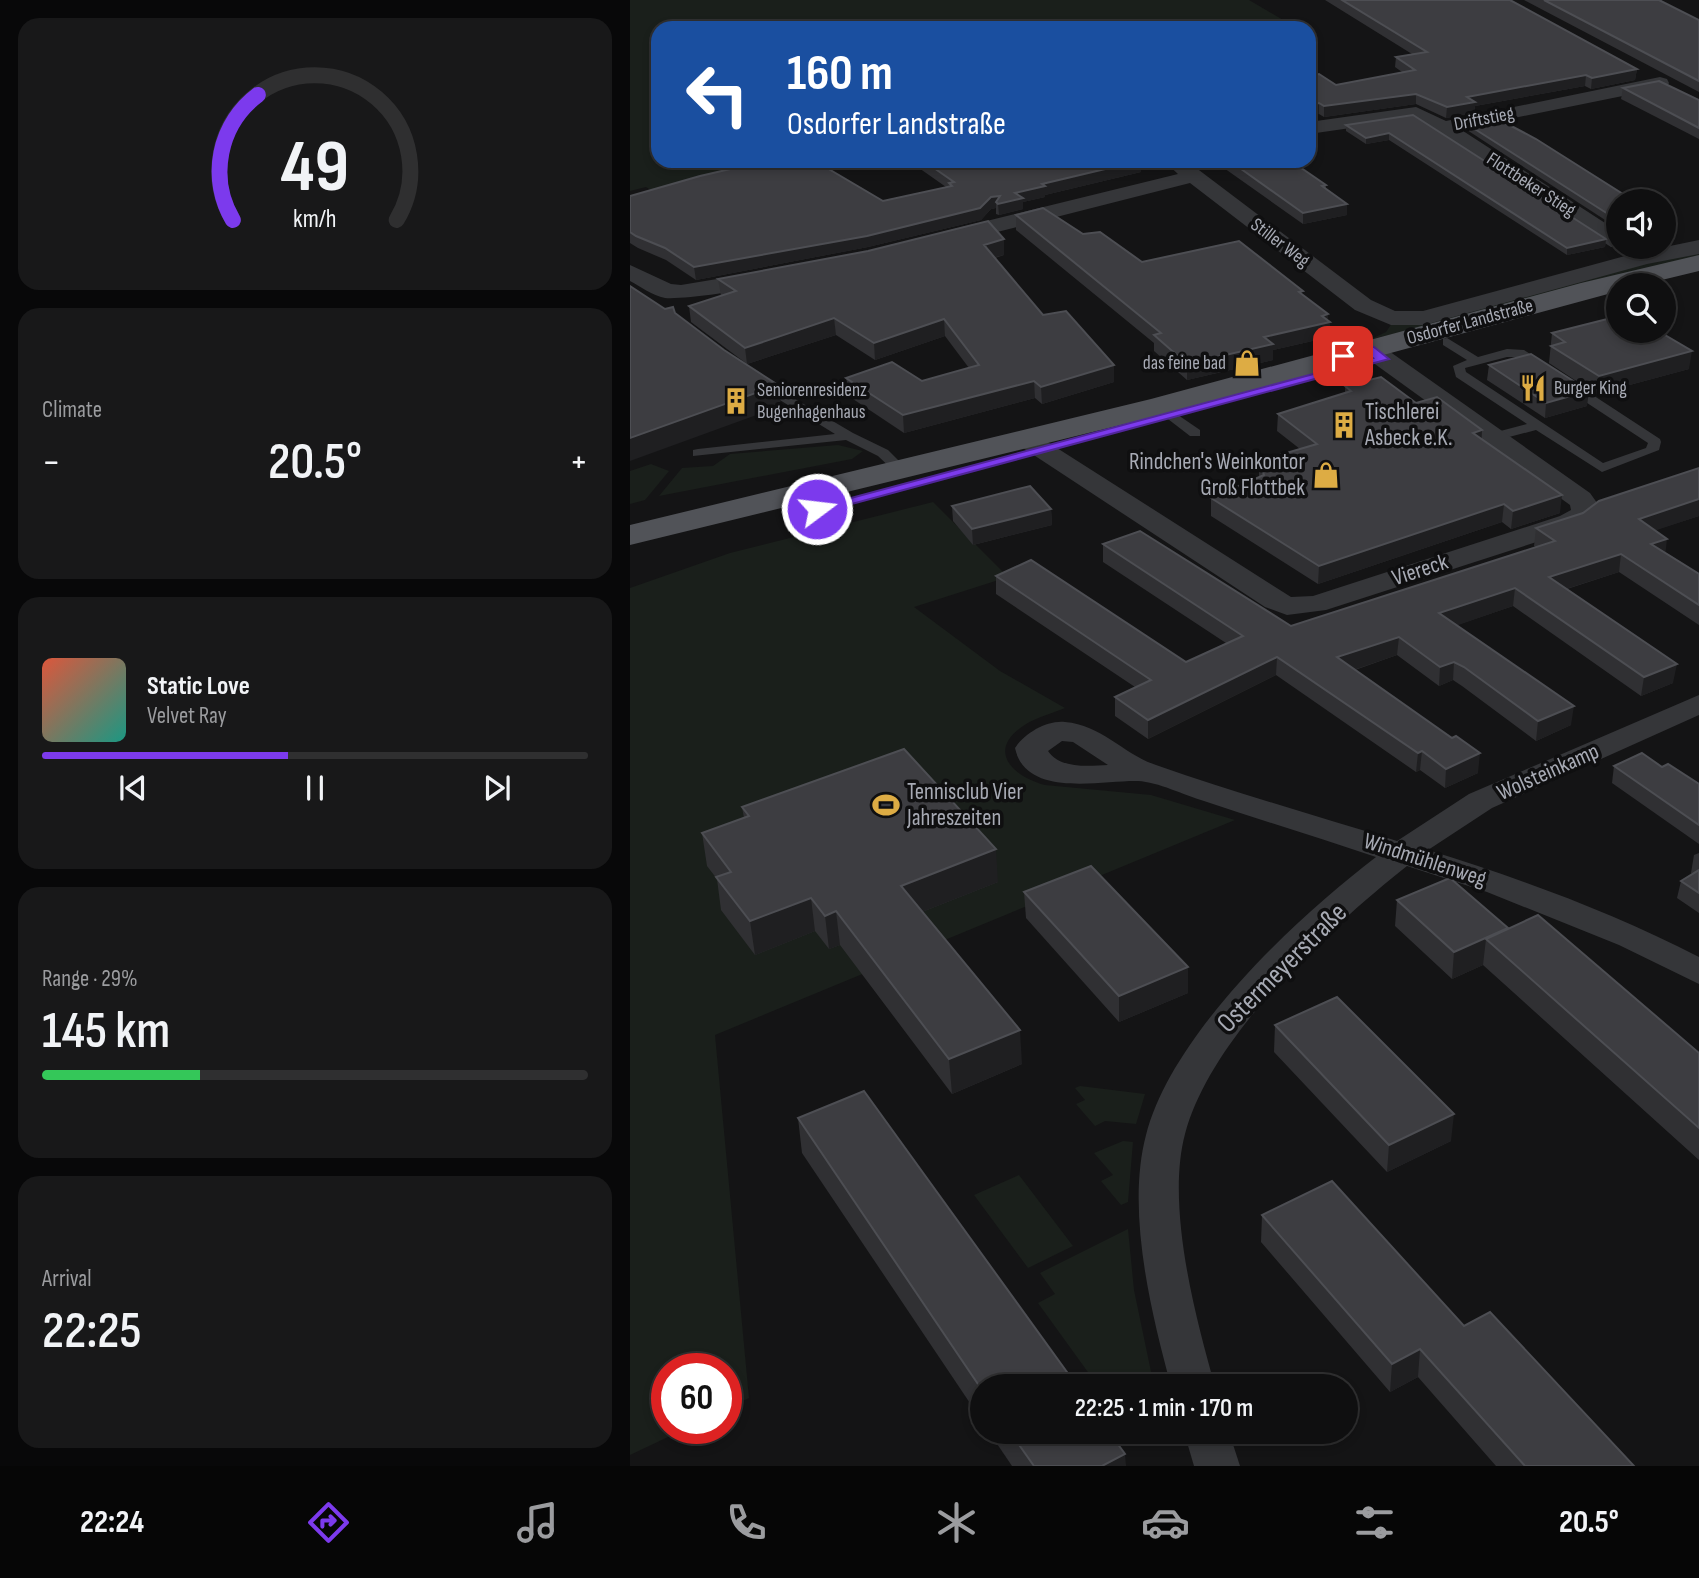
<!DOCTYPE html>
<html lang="en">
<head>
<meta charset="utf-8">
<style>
  body { margin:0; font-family:"Sofia Sans Condensed",sans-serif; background:#181819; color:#f1f3f6; height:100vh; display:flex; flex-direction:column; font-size:26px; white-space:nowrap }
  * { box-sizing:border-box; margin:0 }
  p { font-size:23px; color:#9b9c9f }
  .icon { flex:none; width:38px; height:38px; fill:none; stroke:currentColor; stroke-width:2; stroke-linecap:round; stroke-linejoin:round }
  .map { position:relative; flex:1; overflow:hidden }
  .side { display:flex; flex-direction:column; gap:18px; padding:18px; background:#080809; width:630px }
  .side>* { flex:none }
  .guide { position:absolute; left:21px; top:21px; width:665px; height:147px; border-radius:21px; box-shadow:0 4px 10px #0003,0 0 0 2px #2f2f30; background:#1a4fa0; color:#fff; overflow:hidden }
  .controls { position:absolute; left:976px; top:189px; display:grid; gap:14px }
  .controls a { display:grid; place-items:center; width:70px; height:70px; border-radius:50%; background:#0f0f10; box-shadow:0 4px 10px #0003,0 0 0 2px #2f2f30; font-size:35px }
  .speed { position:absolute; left:21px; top:1353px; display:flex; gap:14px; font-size:35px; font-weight:700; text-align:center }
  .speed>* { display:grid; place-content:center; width:91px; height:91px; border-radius:50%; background:#0f0f10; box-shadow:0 4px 10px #0003,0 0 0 2px #2f2f30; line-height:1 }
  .speed .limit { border:10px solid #d22; background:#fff; color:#111 }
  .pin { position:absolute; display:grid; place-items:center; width:60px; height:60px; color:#fff; margin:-30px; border-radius:14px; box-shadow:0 4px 10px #0006 }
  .me { position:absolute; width:77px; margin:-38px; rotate:75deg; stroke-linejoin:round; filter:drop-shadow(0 0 5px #0008) }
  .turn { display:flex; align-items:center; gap:24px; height:147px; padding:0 21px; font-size:32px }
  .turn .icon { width:91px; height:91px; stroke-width:2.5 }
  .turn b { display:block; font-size:49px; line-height:60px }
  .big { font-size:52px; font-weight:600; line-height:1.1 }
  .side .card { flex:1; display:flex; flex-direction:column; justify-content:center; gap:10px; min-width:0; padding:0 24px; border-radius:21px; background:#181819 }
  .side .dial { align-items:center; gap:0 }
  .dial svg { height:182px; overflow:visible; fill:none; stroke:#2f2f30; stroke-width:7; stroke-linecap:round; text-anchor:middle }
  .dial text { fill:#f1f3f6; stroke:none }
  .song { display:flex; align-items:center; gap:21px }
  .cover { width:84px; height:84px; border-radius:10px; background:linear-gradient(135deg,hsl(10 70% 55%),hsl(170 70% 35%)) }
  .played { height:7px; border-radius:4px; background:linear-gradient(90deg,#7c3aed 45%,#2f2f30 45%) }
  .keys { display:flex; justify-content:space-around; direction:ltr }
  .heat { display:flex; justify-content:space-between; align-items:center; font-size:38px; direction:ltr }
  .charge { height:10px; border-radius:5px; background:linear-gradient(90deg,#34c759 29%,#2f2f30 0) }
  .trip { position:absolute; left:340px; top:1374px; width:388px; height:70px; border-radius:35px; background:#0f0f10; box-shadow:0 4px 10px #0003,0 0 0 2px #2f2f30; font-weight:600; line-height:70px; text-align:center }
  .dock { display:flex; height:112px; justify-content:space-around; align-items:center; background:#060606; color:#9b9c9f }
  .dock .icon { width:49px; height:49px }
  .dock .selected { color:#7c3aed }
  .dock b { font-size:32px; color:#f1f3f6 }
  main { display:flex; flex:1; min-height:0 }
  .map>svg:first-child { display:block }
  .green { fill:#1a1f1b }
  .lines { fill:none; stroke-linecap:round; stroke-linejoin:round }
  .lane { fill:#353639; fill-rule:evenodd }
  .street { fill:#353639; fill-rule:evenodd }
  .primary { fill:#515358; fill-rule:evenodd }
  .wall { fill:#303033 }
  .shaded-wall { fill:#1f1f21 }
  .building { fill:#3d3d41; stroke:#4d4e53; stroke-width:2 }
  .route { fill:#7c3aed; stroke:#51269a; stroke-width:2 }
  .labels { text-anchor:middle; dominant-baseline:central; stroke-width:7; stroke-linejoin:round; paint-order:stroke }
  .far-street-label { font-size:19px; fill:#a7aab4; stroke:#0f0f10 }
  .far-poi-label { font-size:19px; fill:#a7aab4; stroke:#0f0f10; text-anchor:start }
  .poi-label { font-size:23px; fill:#a7aab4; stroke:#0f0f10; text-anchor:start }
  .street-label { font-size:23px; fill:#a7aab4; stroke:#0f0f10 }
  .near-street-label { font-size:28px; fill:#a7aab4; stroke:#0f0f10 }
</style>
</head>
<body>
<main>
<section class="side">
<div class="card dial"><svg viewBox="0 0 100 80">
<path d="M14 69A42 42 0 1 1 86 69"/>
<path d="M14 69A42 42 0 0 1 25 14" stroke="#7c3aed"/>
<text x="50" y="56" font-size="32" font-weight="700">49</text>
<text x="50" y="72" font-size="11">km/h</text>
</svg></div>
<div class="card"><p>Climate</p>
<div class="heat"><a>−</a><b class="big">20.5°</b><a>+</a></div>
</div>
<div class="card">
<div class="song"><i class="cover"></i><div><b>Static Love</b><p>Velvet Ray</p></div></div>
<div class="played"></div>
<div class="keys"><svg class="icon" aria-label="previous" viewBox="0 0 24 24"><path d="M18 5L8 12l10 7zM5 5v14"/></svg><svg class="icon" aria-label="pause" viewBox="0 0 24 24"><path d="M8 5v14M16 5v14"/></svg><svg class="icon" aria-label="next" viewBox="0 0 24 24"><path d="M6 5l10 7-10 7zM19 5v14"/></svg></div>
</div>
<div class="card"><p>Range · 29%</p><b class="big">145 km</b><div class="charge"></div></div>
<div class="card"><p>Arrival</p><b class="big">22:25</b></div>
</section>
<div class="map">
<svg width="1069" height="1466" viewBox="0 0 1069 1466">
  <rect width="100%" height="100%" fill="#141415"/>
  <!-- green -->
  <g class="green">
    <path d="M0,0H619L665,27L28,28V161H171L26,193L16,187L0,191Z"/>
    <path d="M1069,251V257L739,340L756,332L762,323Z"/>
    <path d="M208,445L233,451L222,459L29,496L52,468L83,466L100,454Z"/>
    <path d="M21,464L39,471L15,500L0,504V471Z"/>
    <path d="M303,502L378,577L284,607L370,671L435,708C420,714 401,719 389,729C357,754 387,778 415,785L521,795L605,820L85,1035L119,1398L96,1409V1368H37V1428H57L0,1455V588L100,553Z"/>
    <path d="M450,1086L515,1094L506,1124L475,1121L465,1126L446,1104L455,1100L445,1088Z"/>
    <path d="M493,1141L503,1142L498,1202L491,1205L471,1181L483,1175L464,1153Z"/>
    <path d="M389,1175L443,1246L398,1268L344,1195Z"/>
    <path d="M498,1229L504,1290L524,1386H468L408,1303L425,1294L410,1273Z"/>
  </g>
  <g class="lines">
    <!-- lane -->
    <g class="lane">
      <path d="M817,338L848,357L877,349L894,350L1030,439L1031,442L1029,450L972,472L906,430L864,441L859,440V434L897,424L826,377L823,366L837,360L813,345V339ZM877,357H887L1018,443L1016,448L973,463L836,372L835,368Z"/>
      <path d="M131,379L223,433L258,450L278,470L271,474L266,473L248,456L216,440L63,456V450L68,449L205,434L127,386L125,383Z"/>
      <path d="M529,402L570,430V436H560L525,409L523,406Z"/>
    </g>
    <!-- street -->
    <g class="street">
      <path d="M1030,77L1037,79L1039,83L1037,87L830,129L989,232V247H996H981L783,119L679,134V122L786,107L816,121Z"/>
      <path d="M534,161H557L741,300L765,311H793L1006,253L1069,240V254L1017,264L794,325H761L725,310L560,183L320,244L309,237L312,232L548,174Z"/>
      <path d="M0,265L41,284L51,285L129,272L140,279C133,290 50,300 35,298C22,295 11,287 0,281Z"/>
      <path d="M740,342L749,344L960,493L970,507L962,521L950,528L696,610L657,615L635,607L387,444L383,439L387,434H405L661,597L683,596L930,516L941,510L940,505L731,354L728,349L731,344Z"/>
      <path d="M1069,695V715L862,808L798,850C891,879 982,912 1069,957V984L989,945L857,892L777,866C699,928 581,1036 555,1134C536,1206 565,1316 585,1386H541C521,1312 496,1211 516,1135C542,1034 665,919 746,857C689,838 631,820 574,801C554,795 528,782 508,781C472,780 396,799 385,748C395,733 417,720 435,722C472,725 493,754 526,765C606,793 687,816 767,841L839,794ZM432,741L443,742L478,765C458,766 430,769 418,751Z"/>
      <path d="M554,1432H599L610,1466H564Z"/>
    </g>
    <!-- primary -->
    <path class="primary" d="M1069,255V271L1011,285H989V291L540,413L0,545V525L521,399L951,283Z"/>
  </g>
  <!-- wall -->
  <g class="wall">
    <path d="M695,0H880L1007,69L1005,80L961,89L955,86L845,106L844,113L816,118L786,104L694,117L689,114L679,76L706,85L772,72L765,67L766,57L782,54Z"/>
    <path d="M894,0H1032L1031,2L1069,20V92Z"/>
    <path d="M993,88L1069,100V139L991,99Z"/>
    <path d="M783,115L976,239L975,247L937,255L759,140L736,144L716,131V125Z"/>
    <path d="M837,124L989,201V229L837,130Z"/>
    <path d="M279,161H511V172L415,195V197L393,202V209L369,215L366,214V208L361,209L351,220L238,247L66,280L36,260L8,248L0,243V196L253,201L316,187Z"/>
    <path d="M584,161H661L696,185V189L717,204V215L673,224Z"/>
    <path d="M386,215L453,234L512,262L673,295L698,320L700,337L643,350V360L557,380L524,351V343L386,230Z"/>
    <path d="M374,239V255L365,258L413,315L484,365V382L412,404L405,398L274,433L217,395L216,378L292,381L339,368L315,336L245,360L206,335L117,364L61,322L59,306L91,296L88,279Z"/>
    <path d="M922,333L1059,369L966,394L919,363Z"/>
    <path d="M859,365L957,406L915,418L857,380Z"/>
    <path d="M715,386L786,403L852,430V439L930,513L881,529L872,522L688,584L581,516V498L629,478V461L670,449L647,431L648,414L715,393Z"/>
    <path d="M1069,468V516L1025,530L1035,552L1069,574V625L989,572L937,589L1043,683L1011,696L883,606L827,625L941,725L906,741L832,686L823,680L809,686L767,655L725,670L848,773L815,788L790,770L786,772L646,675L518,739L485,716V697L505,687L366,594V576L556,662L596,643L473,562V544L661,626L906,547L904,546L906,528L953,513Z"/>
    <path d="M322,506L421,509L422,525L343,545L323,521Z"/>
    <path d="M984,766L1032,767L1069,784V844L982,783Z"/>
    <path d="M112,807L368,882L292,912L392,1064L322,1094L210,945L199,949L185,931L125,955L91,910L87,879L77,866L72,833L114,818Z"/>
    <path d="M1069,853V913L1047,898L1051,881L1063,874L1061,873L1064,855Z"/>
    <path d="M394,892L558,993L489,1022L396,918Z"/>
    <path d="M767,900L878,928L1069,1053V1160L853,965L822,979L765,926Z"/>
    <path d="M645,1025L821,1141L757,1172L644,1052Z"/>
    <path d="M168,1118L352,1386V1421L172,1153Z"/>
    <path d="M632,1215L834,1326L1004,1466H866L788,1377L760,1392L631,1242Z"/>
    <path d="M359,1432H479L496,1466H382Z"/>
  </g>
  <!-- shaded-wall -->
  <g class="shaded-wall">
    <path d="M1007,69L1005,80L961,89L962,78Z"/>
    <path d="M956,75L955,86L845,106L844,113L816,118L817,107L837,97Z"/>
    <path d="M786,94V104L694,117V106Z"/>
    <path d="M689,103V114L679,116V105Z"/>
    <path d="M759,133V140L736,144V138Z"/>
    <path d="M511,161V172L415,195V197L393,202V209L369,215L368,204L366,202V208L361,209L351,220L238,247L66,280L64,267L361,197L385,193L412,184Z"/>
    <path d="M717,204V215L673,224V213Z"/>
    <path d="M1042,225L1041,232L1034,234V227Z"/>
    <path d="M374,239V255L354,260V245Z"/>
    <path d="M976,239L975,247L937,255V248Z"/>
    <path d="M698,314V322H700V337L643,350V360L557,380V364Z"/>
    <path d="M204,318L206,335L117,364L115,348Z"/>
    <path d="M314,319L315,336L245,360L244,343Z"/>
    <path d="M1062,351L1059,369L966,394L969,376Z"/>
    <path d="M484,365V382L412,404L411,387Z"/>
    <path d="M404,381L405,398L274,433L273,415Z"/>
    <path d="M148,385L151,406L0,461V438Z"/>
    <path d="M959,391L957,406L915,418L916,403Z"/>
    <path d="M852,430L851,447L843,433Z"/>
    <path d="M932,495L930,513L881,529L883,511Z"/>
    <path d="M1069,499V516L1006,537L1009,519Z"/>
    <path d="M874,504L872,522L688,584L689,566Z"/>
    <path d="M421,509L422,525L343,545L342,529Z"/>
    <path d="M1037,539L1035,557L1021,544Z"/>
    <path d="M991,554L989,572L917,595L919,577Z"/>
    <path d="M885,588L883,606L808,632L809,613Z"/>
    <path d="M769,637L767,655L706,676L707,657Z"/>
    <path d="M647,657L646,675L518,739V720Z"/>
    <path d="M824,662L823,680L809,686L810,667Z"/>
    <path d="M1047,664L1043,683L1011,696L1014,677Z"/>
    <path d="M944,706L941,725L906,741L908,721Z"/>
    <path d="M792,751L790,770L786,772L788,753Z"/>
    <path d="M850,753L848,773L815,788L816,769Z"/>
    <path d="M366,849L368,882L274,919L271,886Z"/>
    <path d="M181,898L185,931L125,955L120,921Z"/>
    <path d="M206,911L210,945L199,949L195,916Z"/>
    <path d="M878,928L856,939L853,965L822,979L824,952Z"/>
    <path d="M558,967V993L489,1022V996Z"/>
    <path d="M390,1030L392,1064L322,1094L319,1059Z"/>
    <path d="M824,1114L821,1141L757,1172L759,1145Z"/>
    <path d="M790,1349L788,1377L760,1392L762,1364Z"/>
    <path d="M495,1454L496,1466H472Z"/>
  </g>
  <!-- building -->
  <g class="building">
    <path d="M712,0H880L1007,69L962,78L956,75L837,97L845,102L817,107L786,94L694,106L689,103L679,105V76L689,74L706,85L785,70L766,57L797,52Z"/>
    <path d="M914,0H1029L1069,20V81Z"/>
    <path d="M1029,81L1069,100V128L993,88Z"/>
    <path d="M783,115L976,239L937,248L759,133L736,138L716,125Z"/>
    <path d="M866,118L906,139L1004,201H989V221L837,124Z"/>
    <path d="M135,161H185L253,201L322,186L319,183L324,182L294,161H509L412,184L415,186L385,193L393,198L368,204L366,202L370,196L361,197L350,208L237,236L64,267L35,248L6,236L0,232V196L70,176Z"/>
    <path d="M600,161H661L696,185L692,186L717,204L673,213Z"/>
    <path d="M413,208L453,234L470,232L512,262L609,241L673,291L669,292L698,314L692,316L700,322L634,337L643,344L557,364L524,335L531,333L386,215Z"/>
    <path d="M1034,220L1042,225L1034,227Z"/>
    <path d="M358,221L374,239L354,245L413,315L436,311L484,365L411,387L404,381L273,415L216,378L262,362L292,381L349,365L314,319L244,343L204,318L115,348L59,306L106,291L88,279L238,251Z"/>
    <path d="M0,286L35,309L43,307L45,313L94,350L148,385L0,438Z"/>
    <path d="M989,316V331H1028L1062,351L969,376L921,346L935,342L922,333Z"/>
    <path d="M901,354L959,391L916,403L859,365Z"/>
    <path d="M751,377L786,403L807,397L852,430L843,433L932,495L883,511L874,504L689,566L581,498L634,475L629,461L687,444L648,414L721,391L715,386Z"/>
    <path d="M1069,468V499L1009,519L1037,539L1021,544L1069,574V605L991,554L919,577L1047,664L1014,677L885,588L809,613L944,706L908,721L834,667L824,662L810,667L769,637L707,657L822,738L826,736L850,753L816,769L792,751L788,753L647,657L518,720L485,697L521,680L366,576L401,560L556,662L613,636L473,544L510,531L661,626L925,541L906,528L953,513L969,501Z"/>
    <path d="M400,486L421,509L342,529L322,506Z"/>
    <path d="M274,749L366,849L271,886L390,1030L319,1059L206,911L195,916L181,898L120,921L86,877L101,872L72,833L119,816L112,807Z"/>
    <path d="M1012,753L1032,767L1038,764L1069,784V825L984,766Z"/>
    <path d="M461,866L558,967L489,996L394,892Z"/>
    <path d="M1069,870V893L1051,881Z"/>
    <path d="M820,878L878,928L824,952L767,900Z"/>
    <path d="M908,915L1069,1053V1128L856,939Z"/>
    <path d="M707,997L824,1114L759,1145L645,1025Z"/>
    <path d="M234,1091L447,1386H352V1390L168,1118Z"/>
    <path d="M702,1181L834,1326L860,1312L1004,1466H895L790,1349L762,1364L632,1215Z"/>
    <path d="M380,1432H479L495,1454L472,1466H404Z"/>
  </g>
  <!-- route -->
  <path class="route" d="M735,347H744L759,359L192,512L180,509L743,358L738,354L713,360L707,356Z"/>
  <!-- icons -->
  <defs>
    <symbol id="shop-bare" viewBox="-9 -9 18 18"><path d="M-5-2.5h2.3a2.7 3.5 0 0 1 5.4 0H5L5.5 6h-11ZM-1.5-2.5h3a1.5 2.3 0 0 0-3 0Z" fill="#ddac44" stroke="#0f0f10" stroke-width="2.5" paint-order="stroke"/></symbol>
    <symbol id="restaurant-bare" viewBox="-9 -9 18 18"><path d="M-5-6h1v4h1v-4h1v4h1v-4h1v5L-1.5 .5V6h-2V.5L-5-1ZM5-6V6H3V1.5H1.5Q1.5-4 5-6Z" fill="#ddac44" stroke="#0f0f10" stroke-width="2.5" paint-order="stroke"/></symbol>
    <symbol id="building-bare" viewBox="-9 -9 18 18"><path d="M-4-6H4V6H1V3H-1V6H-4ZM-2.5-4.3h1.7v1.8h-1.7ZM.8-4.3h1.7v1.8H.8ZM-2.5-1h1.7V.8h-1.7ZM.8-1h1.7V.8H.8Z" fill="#ddac44" stroke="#0f0f10" stroke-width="2.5" paint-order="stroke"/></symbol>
    <symbol id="stadium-bare" viewBox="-9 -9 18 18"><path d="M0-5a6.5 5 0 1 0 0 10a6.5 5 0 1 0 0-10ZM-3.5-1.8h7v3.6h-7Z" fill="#ddac44" stroke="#0f0f10" stroke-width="2.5" paint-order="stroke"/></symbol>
  </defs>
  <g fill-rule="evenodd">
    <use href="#shop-bare" x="598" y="344" width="38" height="38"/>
    <use href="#restaurant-bare" x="884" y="369" width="38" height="38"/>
    <use href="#building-bare" x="87" y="382" width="38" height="38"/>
    <use href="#building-bare" x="695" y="406" width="38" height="38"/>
    <use href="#shop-bare" x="677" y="456" width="38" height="38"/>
    <use href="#stadium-bare" x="237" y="786" width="38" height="38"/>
  </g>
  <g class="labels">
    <!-- far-street labels -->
    <g class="far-street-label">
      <text transform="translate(854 119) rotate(-11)">Driftstieg</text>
      <text transform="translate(901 185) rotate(33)">Flottbeker Stieg</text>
      <text transform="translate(650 243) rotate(37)">Stiller Weg</text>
      <text transform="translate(840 322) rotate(-15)">Osdorfer Landstraße</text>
    </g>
    <!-- far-poi labels -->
    <g class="far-poi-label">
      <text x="596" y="363" text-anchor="end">das feine bad</text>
      <text x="924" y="388">Burger King</text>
      <text x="127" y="390">Seniorenresidenz<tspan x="127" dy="22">Bugenhagenhaus</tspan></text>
    </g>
    <!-- poi labels -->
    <g class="poi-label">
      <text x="735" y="412">Tischlerei<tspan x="735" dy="26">Asbeck e.K.</tspan></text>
      <text x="675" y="462" text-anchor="end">Rindchen's Weinkontor<tspan x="675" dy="26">Groß Flottbek</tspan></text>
      <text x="277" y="792">Tennisclub Vier<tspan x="277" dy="26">Jahreszeiten</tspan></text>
    </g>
    <!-- street labels -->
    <g class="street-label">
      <text transform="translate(790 570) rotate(-18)">Viereck</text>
      <text transform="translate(918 772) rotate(-24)">Wolsteinkamp</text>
      <text transform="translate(795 860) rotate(18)">Windmühlenweg</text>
    </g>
    <!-- near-street labels -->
    <g class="near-street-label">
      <text transform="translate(652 968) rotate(-45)">Ostermeyerstraße</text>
    </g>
  </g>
</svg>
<div class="controls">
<a><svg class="icon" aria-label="sound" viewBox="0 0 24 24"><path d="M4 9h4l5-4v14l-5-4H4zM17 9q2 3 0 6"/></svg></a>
<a><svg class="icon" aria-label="search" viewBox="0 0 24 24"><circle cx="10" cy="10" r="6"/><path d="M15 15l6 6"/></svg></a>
</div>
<div class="speed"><div class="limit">60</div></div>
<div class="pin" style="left:713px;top:356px;background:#d93025"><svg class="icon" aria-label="arrive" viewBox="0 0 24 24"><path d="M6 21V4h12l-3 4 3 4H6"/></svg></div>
<svg class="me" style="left:187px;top:509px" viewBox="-20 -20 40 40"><circle r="17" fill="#7c3aed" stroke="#fff" stroke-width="3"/><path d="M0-11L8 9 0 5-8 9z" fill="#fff"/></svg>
<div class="trip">22:25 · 1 min · 170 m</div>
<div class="guide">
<div class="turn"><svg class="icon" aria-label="left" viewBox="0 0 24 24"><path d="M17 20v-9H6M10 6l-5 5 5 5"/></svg><div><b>160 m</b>Osdorfer Landstraße</div></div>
</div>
</div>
</main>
<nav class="dock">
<b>22:24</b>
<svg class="icon selected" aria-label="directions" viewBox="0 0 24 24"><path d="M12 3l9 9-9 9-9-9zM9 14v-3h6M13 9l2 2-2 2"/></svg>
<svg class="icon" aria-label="music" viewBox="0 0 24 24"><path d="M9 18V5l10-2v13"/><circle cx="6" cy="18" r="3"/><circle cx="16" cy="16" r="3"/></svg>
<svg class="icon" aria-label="phone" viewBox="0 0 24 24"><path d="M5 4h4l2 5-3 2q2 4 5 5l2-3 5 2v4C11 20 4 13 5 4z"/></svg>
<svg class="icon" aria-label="climate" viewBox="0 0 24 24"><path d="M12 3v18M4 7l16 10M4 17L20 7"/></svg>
<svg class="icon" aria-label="car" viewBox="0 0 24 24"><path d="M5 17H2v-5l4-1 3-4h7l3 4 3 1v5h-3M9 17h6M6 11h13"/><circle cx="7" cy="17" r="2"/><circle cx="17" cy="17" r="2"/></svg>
<svg class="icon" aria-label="filters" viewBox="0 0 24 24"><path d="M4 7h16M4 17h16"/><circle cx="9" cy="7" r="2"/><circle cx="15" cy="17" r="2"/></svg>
<b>20.5°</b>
</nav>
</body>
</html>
